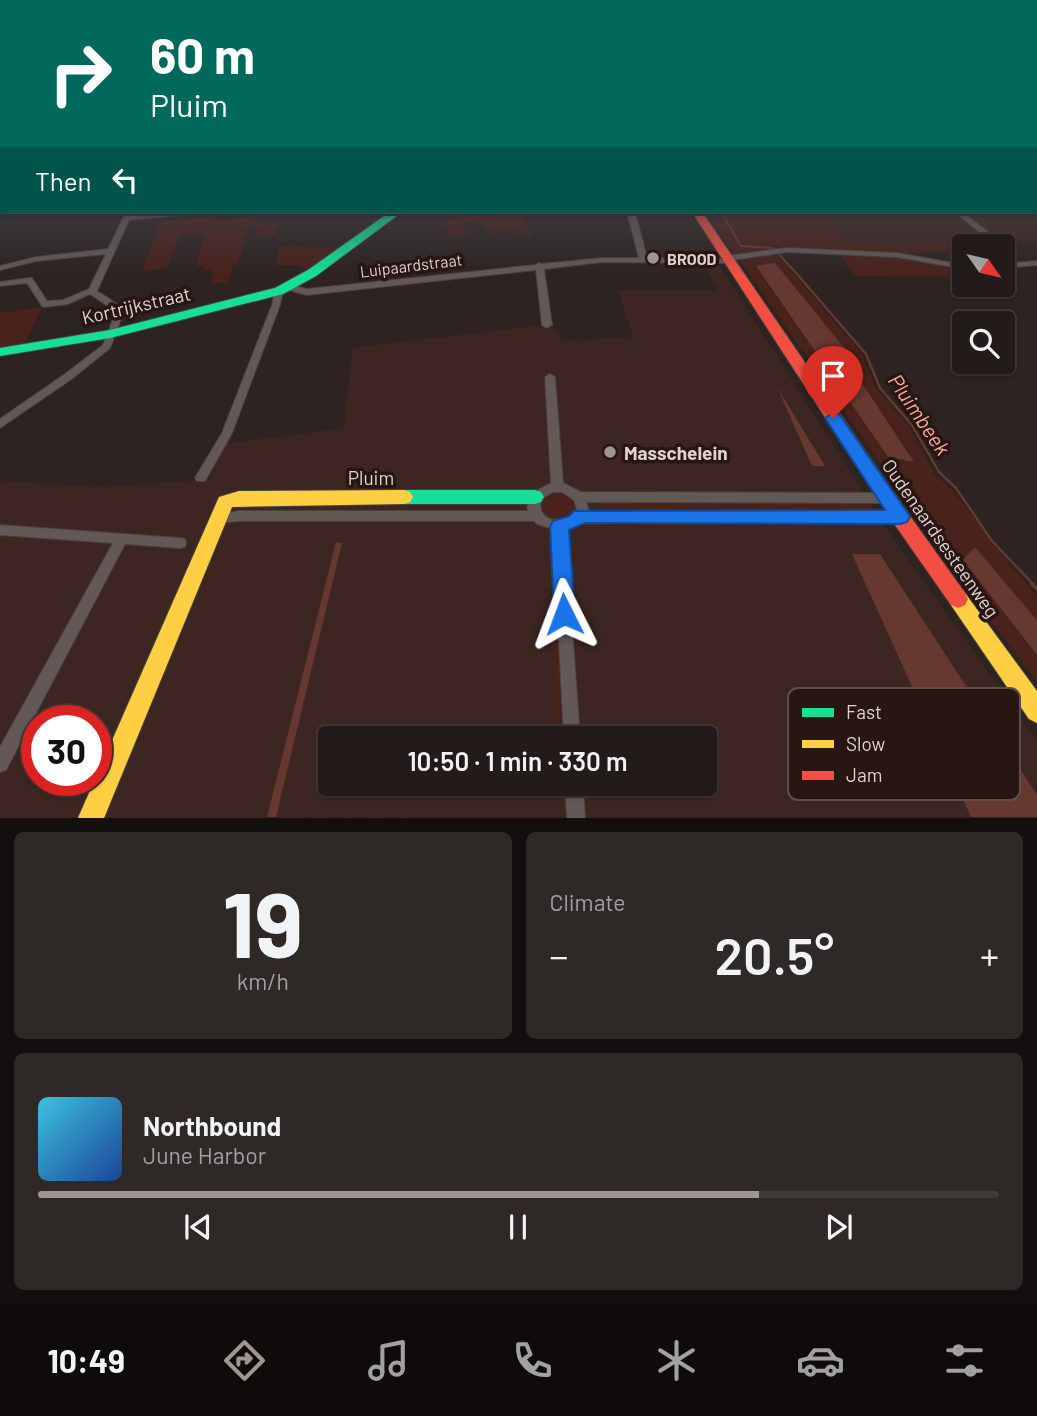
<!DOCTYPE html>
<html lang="en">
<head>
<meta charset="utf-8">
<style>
  body { margin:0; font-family:Barlow,sans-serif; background:#2e2826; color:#f1f3f6; height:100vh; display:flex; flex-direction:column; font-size:26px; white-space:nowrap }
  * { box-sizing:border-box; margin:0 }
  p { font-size:23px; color:#a2a1a2 }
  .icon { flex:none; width:38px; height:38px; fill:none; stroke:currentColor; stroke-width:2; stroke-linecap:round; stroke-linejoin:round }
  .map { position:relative; height:818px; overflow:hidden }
  .panel { display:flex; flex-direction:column; gap:14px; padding:14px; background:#130f0e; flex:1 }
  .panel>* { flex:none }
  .hud { position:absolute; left:0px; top:0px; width:1038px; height:214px; box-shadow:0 2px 5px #0004,0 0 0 2px #3f3938; background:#00695c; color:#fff; overflow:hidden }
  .needle { width:46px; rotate:124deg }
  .buttons { position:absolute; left:952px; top:234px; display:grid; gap:14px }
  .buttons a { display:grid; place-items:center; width:63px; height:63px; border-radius:7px; background:#221b19; box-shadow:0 2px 5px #0004,0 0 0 2px #3f3938; font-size:35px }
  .speed { position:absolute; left:21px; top:705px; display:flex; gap:14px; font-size:35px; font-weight:700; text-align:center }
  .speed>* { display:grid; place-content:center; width:91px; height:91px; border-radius:50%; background:#221b19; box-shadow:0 2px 5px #0004,0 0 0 2px #3f3938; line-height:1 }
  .speed .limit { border:10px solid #d22; background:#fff; color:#111 }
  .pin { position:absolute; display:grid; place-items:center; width:60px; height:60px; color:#fff; margin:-72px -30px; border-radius:50% 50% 50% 0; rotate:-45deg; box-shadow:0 0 7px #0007 }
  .pin .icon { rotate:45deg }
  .me { position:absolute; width:77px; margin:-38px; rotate:357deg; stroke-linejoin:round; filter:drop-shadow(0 0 5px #0008) }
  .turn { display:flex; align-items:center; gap:24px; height:147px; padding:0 35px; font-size:32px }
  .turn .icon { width:91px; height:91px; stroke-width:2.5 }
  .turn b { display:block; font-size:49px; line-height:60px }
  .then { display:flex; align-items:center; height:66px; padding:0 35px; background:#0003; gap:14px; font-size:26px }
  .big { font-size:52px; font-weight:600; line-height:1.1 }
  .panel .card { flex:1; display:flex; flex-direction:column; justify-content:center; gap:10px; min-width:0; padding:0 24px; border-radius:10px; background:#2e2826 }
  .panel .dial { align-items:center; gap:0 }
  .dial b { font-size:91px; line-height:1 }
  .song { display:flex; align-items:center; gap:21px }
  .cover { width:84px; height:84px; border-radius:10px; background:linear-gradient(135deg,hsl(190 70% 55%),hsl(220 70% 35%)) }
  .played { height:7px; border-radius:4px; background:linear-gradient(90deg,#a19592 75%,#3f3938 75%) }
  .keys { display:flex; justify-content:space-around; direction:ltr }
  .heat { display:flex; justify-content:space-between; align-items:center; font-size:38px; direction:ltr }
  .panel .tiles { flex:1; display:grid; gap:14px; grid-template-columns:1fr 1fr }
  .card:last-child { grid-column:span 2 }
  .trip { position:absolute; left:318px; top:726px; width:399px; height:70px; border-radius:7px; background:#221b19; box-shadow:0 2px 5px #0004,0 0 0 2px #3f3938; font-weight:600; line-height:70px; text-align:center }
  .tabs { display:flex; height:112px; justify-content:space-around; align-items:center; background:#0e0b0a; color:#a2a1a2 }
  .tabs .icon { width:49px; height:49px }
  .tabs .current { color:#a19592 }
  .tabs b { font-size:32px; color:#f1f3f6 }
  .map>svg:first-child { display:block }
  .built { fill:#3d2621; fill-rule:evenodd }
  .green { fill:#49221b; fill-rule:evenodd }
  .water { fill:#653830 }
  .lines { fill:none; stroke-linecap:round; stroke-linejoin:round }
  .stream-far2 { stroke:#653830; stroke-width:2 }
  .stream-far1 { stroke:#653830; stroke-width:2.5 }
  .stream { stroke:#653830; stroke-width:3.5 }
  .street-casing { stroke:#49413e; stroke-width:2 }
  .fast-casing { stroke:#49413e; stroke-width:2 }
  .slow-casing { stroke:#49413e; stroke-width:2 }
  .jam-casing { stroke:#49413e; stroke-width:2 }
  .street { fill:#625957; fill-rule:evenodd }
  .fast { fill:#16e098; fill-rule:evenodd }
  .slow { fill:#ffcf43; fill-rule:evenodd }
  .jam { fill:#f24e42; fill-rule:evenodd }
  .route { fill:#1a73e8; stroke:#114b97; stroke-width:2 }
  .poi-dot { fill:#a19592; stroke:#281613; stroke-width:2.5 }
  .labels { text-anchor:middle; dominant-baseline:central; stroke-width:7; stroke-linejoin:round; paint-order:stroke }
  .far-poi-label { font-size:16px; font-weight:bold; fill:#dfd2cf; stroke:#281613; text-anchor:start }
  .far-street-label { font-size:16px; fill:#dfd2cf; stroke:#281613 }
  .street-label { font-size:19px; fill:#dfd2cf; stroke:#281613 }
  .poi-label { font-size:19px; font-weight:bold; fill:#dfd2cf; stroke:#281613; text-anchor:start }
  .water-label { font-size:21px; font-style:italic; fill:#fca99a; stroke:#281613 }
  .key { fill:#281613; stroke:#5f4e4b; stroke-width:2 }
  .key-label { font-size:19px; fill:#dfd2cf }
</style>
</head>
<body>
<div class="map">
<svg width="1037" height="818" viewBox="0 0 1037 818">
  <rect width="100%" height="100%" fill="#2d2421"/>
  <!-- built -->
  <g class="built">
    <path d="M1037,161V243H845L822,212H1036Z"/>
    <path d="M704,265H719L888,531L1037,741V817L0,818V481L100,487L209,480L224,444L344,428L352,348L543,325L559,332L560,341L633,337L618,290L718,291ZM37,721H96V780H37ZM331,738H705V784H331Z"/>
  </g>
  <!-- green -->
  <g class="green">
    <path d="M209,212H215L212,219L216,221L254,217L252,221L278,223L276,235L257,237V226H248L238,264H234L228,283H211L214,269L202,270L203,266H196L204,234L179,236L167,268L142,271L161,222L207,217Z"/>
    <path d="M467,212H519L532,237L519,234L517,230L490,233L482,221L462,222L468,235L450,237L445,222Z"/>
    <path d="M705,212H822L846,243H985L988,247L900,254L769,246L771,250L738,255L733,253Z"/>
    <path d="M280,245L343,249L311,270L291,265H276Z"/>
    <path d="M775,252L861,353L875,387L909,427L935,475L953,491L1004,558L1037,595V620L975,548L964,560L1037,655V682L966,588L739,259ZM756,267L795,287L856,362L862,383L913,462L888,457Z"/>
    <path d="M839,253L905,257L948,265L958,277L856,276Z"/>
    <path d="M42,307L24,345L0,349V313Z"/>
    <path d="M559,493L570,497L574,506L570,515C559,521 546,519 541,507L544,498Z"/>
    <path d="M600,500H866L872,511H602Z"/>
    <path d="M547,542H552L563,738H556Z"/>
  </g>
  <!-- water -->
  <g class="water">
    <path d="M775,263L856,362L862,383L914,462L888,457L756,266Z"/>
    <path d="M777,387L825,466H812Z"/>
    <path d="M336,542L342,543L276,817H267Z"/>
    <path d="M975,547L1037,620V655L963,560Z"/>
    <path d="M852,554H880L1037,795V817H971Z"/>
  </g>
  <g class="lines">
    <!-- stream-far2 -->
    <g class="stream-far2">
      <path d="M721,212L741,246L774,248"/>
      <path d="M780,255L791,268"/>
    </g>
    <!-- stream-far1 -->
    <path class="stream-far1" d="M790,266L866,354L880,388L912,425L939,472L956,488L992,541L1034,585"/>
    <!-- stream -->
    <path class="stream" d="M1032,584L1037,589"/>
    <defs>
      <g id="street">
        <path d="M2,165V169L0,170V166Z"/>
        <path d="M0,209H2V212H5L0,213Z"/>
        <path d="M126,212H132L131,215L170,212H195L191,214L129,220L97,291L117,304L123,314L110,348L73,378L0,428V419L65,374L103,345L115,314L111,308L90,294L68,304L45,307L42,306L27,283L0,286V282L29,278H32L47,301L63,300L89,289L106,254L36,261L0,270V266L36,257L108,249Z"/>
        <path d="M627,212H635L647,258L723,259L727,256L787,248L897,253L964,265V269L897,257L787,252L732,260V263H729L602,262L544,269L552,325L547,328L542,325L536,270L307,295L284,289L283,287L287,284L307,289L535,265L539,263L542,264L602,258H639Z"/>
        <path d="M955,212H962L1011,249V253H1008L1003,251V247H998Z"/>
        <path d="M1037,261V265L1003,268V264Z"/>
        <path d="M279,288L283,291L280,305L232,433L205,481H197L195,478L222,433L272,305L275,291Z"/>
        <path d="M550,374L555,377L563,483L581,492L887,493L891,495L893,498L891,501L887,503L586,502L589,511L900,512L904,514L906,517L904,520L900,522L582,521L565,528L580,738H564L553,529L537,524L534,521H239L218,523L214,521L212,518L214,515L239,511H528L527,507L531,494L551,483L545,377ZM553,492H562L574,500L577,510C564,525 536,524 541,499Z"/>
        <path d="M0,525L180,538L185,539L186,543L185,547L180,548L125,544L6,770L0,772V747L113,543L0,535Z"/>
        <path d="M565,784H583L585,818H567Z"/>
      </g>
      <g id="fast">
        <path d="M390,212H402L316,276L283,294L110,338L0,356V348L110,330L275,288L308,270Z"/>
        <path d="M404,490H535L541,492L544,497L541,502L535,504H404L398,502L395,497L398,492Z"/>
      </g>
      <g id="slow">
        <path d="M404,490L410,492L413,497L410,502L404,504L232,507L104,818H78L219,497L239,491Z"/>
        <path d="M958,590L965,593L1037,691V723L1029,719L951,605L948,599L951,593Z"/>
      </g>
      <path id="jam" d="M692,212H702L907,512L965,593L968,599L965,605L958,608L951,605L893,522Z"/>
    </defs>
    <!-- street casing -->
    <use href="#street" class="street-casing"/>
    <!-- fast casing -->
    <use href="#fast" class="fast-casing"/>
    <!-- slow casing -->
    <use href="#slow" class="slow-casing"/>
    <!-- jam casing -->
    <use href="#jam" class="jam-casing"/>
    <!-- street -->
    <use href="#street" class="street"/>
    <!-- fast -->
    <use href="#fast" class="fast"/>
    <!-- slow -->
    <use href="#slow" class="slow"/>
    <!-- jam -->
    <use href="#jam" class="jam"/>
  </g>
  <!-- sky -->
  <linearGradient id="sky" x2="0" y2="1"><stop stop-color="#191412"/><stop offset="0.59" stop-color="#46454e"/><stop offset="1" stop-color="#46454e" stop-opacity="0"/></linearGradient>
  <rect width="1037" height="275" fill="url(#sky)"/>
  <!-- route -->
  <path class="route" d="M833,413L839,414L907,512L910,517L907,522L900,524L585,523L569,530L575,614L572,621L564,623L557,621L554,614L550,526L553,521L569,516L574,511L885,510L825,418Z"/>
  <!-- markers -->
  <g class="poi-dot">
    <circle cx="653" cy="258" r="7"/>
    <circle cx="610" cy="452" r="7"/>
  </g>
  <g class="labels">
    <!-- far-poi labels -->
    <g class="far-poi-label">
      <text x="667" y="258">BROOD</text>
    </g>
    <!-- far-street labels -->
    <g class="far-street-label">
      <text transform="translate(411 265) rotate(-7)">Luipaardstraat</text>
    </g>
    <!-- street labels -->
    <g class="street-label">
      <text transform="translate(136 305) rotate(-13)">Kortrijkstraat</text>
      <text x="371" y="477">Pluim</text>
      <text transform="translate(941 538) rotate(55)">Oudenaardsesteenweg</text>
    </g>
    <!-- poi labels -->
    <g class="poi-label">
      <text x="624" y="452">Masschelein</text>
    </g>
    <!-- water labels -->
    <g class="water-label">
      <text transform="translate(920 414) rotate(56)">Pluimbeek</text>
    </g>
  </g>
  <!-- legend -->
  <rect x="788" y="688" width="232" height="112" rx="10" class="key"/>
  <rect x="802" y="708" width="32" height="9" fill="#16e098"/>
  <rect x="802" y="740" width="32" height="8" fill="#ffcf43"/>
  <rect x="802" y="771" width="32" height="9" fill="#f24e42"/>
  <g class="key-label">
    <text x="846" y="719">Fast</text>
    <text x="846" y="751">Slow</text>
    <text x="846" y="782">Jam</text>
  </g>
</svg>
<div class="buttons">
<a><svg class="needle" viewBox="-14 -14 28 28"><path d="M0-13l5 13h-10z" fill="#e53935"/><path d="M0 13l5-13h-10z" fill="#a2a1a2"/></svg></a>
<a><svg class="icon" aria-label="search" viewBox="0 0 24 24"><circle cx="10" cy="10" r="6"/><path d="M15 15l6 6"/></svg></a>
</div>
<div class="speed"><div class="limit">30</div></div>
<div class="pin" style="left:833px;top:418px;background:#d93025"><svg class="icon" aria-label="arrive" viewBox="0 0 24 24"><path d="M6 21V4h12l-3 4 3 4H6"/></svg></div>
<svg class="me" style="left:564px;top:614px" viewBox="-20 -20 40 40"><path d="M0-17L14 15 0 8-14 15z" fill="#1a73e8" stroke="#fff" stroke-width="4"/></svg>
<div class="trip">10:50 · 1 min · 330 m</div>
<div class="hud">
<div class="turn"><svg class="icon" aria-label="right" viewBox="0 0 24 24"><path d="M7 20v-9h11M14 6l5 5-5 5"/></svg><div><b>60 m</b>Pluim</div></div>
<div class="then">Then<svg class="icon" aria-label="left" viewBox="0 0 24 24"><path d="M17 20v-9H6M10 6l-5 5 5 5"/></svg></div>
</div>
</div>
<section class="panel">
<div class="tiles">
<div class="card dial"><b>19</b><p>km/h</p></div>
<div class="card"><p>Climate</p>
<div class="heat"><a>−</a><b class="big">20.5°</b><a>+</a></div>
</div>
<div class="card">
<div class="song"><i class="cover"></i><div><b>Northbound</b><p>June Harbor</p></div></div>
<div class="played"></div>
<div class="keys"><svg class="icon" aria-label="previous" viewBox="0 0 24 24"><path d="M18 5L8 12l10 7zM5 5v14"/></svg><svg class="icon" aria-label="pause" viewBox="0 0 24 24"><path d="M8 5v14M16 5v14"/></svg><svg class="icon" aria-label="next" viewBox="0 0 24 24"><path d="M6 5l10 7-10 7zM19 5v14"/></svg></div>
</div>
</div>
</section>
<nav class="tabs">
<b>10:49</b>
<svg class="icon current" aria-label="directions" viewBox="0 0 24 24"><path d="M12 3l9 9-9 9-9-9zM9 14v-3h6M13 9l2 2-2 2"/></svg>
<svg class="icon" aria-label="music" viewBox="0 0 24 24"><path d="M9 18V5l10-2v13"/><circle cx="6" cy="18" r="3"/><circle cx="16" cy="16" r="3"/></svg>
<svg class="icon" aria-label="phone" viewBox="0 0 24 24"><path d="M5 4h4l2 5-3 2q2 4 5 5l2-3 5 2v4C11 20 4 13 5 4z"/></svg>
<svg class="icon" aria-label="climate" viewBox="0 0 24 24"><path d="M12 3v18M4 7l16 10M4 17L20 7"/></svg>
<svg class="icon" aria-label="car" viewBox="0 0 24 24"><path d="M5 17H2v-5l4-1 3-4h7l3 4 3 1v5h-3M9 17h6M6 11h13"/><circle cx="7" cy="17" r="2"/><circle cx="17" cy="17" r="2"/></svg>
<svg class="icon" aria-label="filters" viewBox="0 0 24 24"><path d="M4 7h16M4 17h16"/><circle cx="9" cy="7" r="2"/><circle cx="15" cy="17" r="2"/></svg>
</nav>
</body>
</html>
